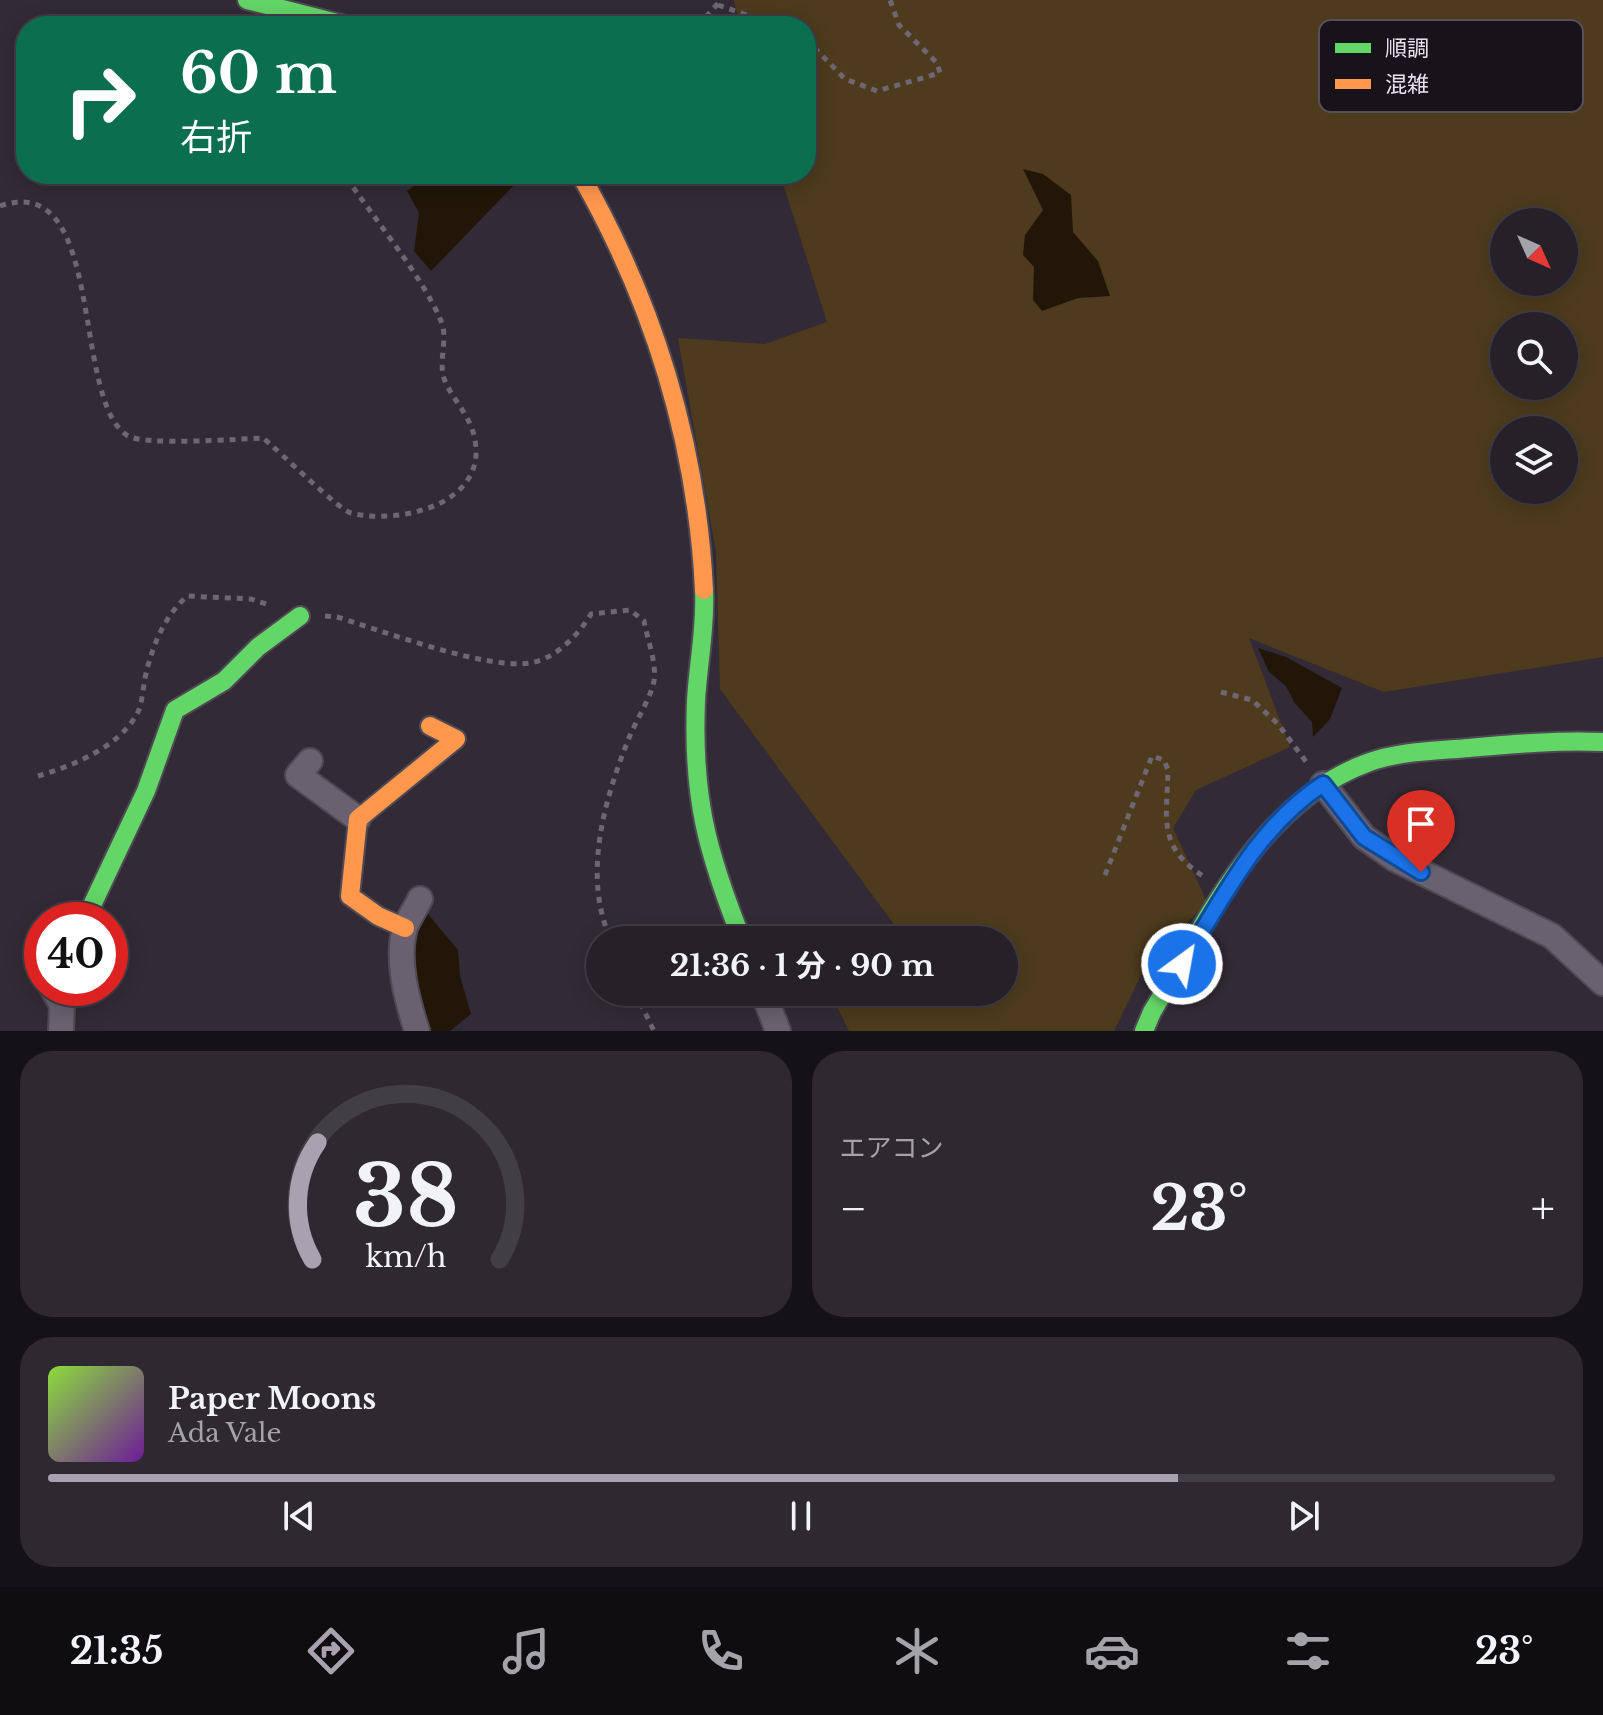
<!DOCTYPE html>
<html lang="ja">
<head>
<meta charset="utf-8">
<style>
  body { margin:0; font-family:"Libre Baskerville","Noto Sans JP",serif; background:#2e2831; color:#f1f3f6; height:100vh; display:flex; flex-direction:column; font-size:30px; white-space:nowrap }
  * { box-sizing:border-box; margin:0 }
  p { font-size:26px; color:#a4a3a8 }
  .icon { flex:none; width:44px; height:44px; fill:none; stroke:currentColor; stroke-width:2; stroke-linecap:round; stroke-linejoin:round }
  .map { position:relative; height:1031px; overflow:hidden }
  .drawer { display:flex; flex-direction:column; gap:20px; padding:20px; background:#151217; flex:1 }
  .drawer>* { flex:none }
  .banner { position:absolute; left:16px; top:16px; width:800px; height:168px; border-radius:32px; box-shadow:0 4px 20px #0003,0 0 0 2px #423e46; background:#0b6e4f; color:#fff; overflow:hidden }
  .needle { width:52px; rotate:135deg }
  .controls { position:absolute; left:1490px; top:208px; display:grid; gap:16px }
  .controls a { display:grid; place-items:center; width:88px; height:88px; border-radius:50%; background:#262029; box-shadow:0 4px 20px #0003,0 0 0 2px #423e46; font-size:40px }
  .speed { position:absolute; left:24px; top:902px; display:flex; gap:16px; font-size:40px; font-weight:700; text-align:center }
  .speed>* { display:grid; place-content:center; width:104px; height:104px; border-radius:50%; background:#262029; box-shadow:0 4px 20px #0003,0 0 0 2px #423e46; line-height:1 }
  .speed .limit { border:12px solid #d22; background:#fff; color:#111 }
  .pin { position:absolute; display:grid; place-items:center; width:68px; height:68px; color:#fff; margin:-82px -34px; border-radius:50% 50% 50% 0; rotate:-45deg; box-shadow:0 0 8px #0007 }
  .pin .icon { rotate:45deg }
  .me { position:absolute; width:88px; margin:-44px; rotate:32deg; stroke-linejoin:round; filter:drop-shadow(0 0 6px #0008) }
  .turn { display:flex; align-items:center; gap:28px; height:168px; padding:0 32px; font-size:36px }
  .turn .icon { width:104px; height:104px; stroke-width:2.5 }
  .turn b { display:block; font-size:56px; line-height:68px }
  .big { font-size:60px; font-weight:700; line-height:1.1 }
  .drawer .card { flex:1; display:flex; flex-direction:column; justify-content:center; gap:12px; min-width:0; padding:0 28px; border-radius:32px; background:#2e2831 }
  .drawer .dial { align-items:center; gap:0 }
  .dial svg { height:208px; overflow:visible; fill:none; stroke:#423e46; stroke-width:7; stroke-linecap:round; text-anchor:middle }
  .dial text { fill:#f1f3f6; stroke:none }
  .song { display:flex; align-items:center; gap:24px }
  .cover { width:96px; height:96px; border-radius:12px; background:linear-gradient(135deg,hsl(90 70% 55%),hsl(280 70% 35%)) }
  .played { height:8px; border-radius:4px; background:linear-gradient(90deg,#a9a1af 75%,#423e46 75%) }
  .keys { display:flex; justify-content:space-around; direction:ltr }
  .heat { display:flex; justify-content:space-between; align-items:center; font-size:44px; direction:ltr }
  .drawer .tiles { flex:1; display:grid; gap:20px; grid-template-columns:1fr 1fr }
  .card:last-child { grid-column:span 2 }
  .trip { position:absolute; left:586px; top:926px; width:432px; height:80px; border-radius:40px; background:#262029; box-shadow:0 4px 20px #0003,0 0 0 2px #423e46; font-weight:700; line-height:80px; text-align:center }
  .dock { display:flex; height:128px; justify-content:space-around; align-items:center; background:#0f0d10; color:#a4a3a8 }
  .dock .icon { width:56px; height:56px }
  .dock .active { color:#a9a1af }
  .dock b { font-size:36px; color:#f1f3f6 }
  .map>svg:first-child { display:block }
  .green { fill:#4e3b1d; fill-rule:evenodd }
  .water { fill:#211607 }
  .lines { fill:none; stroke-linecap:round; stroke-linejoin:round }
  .street-casing { stroke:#4f4954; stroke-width:28 }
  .fast-casing { stroke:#4f4954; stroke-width:22 }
  .slow-casing { stroke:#4f4954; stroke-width:22 }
  .path { stroke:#6e6672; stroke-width:5; stroke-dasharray:6 6; stroke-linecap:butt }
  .street { stroke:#69616f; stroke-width:24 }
  .fast { stroke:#63d668; stroke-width:18 }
  .slow { stroke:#ff974d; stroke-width:18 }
  .route-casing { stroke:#114b97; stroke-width:20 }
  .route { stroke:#1a73e8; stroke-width:14 }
  .key { fill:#18121b; stroke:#57505b; stroke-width:2 }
  .key-label { font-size:22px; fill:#e9e0ef }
</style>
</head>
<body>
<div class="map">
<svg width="1603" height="1031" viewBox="0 0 1603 1031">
  <rect width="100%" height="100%" fill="#322b37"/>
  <!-- green -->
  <path class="green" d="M734,0H1603V657L1384,692L1249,638L1290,747L1196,790L1173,828L1207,902L1146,965L1114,1031H849L830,992H1004V940H882L899,931L720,689L716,552L678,338L765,344L827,322L780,174H806V26H740ZM1504,222H1564V282H1504ZM1504,326H1564V386H1504ZM1504,430H1564V490H1504Z"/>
  <!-- water -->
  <g class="water">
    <path d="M1023,169L1043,174L1071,195L1073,232L1098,261L1110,296L1078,298L1042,311L1033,300L1034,267L1023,255L1025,235L1043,210Z"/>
    <path d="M431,174H515L518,181L431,271L414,251L419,213L407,191Z"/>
    <path d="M1258,648L1286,657L1342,688L1330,719L1313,737L1312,722L1294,702L1286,686L1269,672Z"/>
    <path d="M423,908L458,950L460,976L471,1014L450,1031H421L406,961Z"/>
  </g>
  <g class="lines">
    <defs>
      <g id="street">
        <path d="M310,761L298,775L358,819"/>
        <path d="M1323,784L1364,837L1395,859L1552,936L1603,983"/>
        <path d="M52,988L62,1005L61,1031"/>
        <path d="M763,992L778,1031"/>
        <path d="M417,1031C407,1000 396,960 405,928C408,919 416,908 420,899"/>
      </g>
      <g id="fast">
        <path d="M247,0L349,26"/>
        <path d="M704,590C706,627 698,664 696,701C692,797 707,852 742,940"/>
        <path d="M85,920L146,791L175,710L224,681L258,647L300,616"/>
        <path d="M1144,1031L1152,1012C1207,921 1259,803 1367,763C1399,751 1435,751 1469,748C1514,744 1558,740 1603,742"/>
      </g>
      <g id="slow">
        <path d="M580,174C653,301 697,443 704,590"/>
        <path d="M405,928L378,916L350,896L358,819L456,739L430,726"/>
      </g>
    </defs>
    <!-- street casing -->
    <use href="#street" class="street-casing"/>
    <!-- fast casing -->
    <use href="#fast" class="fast-casing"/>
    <!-- slow casing -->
    <use href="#slow" class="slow-casing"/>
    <!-- path -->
    <g class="path">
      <path d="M718,5L778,26"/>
      <path d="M698,26L721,0"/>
      <path d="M806,39L845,79L877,91L940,73L937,63L899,25L890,0"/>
      <path d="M0,206C108,169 70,401 128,436C147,446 237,439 263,438C279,451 339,510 351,513C398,525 487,505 475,440C471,416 454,402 445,381C437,362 449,339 441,321C423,277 372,216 344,174"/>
      <path d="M325,616L337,617C383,631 486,670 530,663C556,659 579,634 591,614L630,610L644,621C647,638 657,664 654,681C650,700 636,720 629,738C604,800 582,877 611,940"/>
      <path d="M1221,692L1252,700L1278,724L1307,763"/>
      <path d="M38,776C72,766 118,748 137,714C142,705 143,689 145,678C152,647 163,618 187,596L251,599L269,605"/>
      <path d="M1105,875L1152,756L1164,760L1168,770C1167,819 1157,846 1203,876"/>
      <path d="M635,992L654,1031"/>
    </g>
    <!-- street -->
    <use href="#street" class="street"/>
    <!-- fast -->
    <use href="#fast" class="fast"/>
    <!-- slow -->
    <use href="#slow" class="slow"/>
  </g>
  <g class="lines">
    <defs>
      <path id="route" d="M1182,964C1222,900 1257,827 1323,784L1364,837L1421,872"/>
    </defs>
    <!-- route casing -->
    <use href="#route" class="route-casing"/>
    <!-- route -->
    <use href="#route" class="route"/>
  </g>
  <!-- legend -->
  <rect x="1319" y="20" width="264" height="92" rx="12" class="key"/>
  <rect x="1335" y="43" width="36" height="10" fill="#63d668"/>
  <rect x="1335" y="79" width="36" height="10" fill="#ff974d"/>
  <g class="key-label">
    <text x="1385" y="56">順調</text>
    <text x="1385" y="92">混雑</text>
  </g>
</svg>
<div class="controls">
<a><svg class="needle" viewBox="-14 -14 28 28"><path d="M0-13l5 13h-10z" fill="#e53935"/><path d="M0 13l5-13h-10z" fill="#a4a3a8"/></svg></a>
<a><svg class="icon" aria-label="search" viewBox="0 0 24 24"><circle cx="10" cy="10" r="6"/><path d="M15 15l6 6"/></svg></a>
<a><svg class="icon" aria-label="layers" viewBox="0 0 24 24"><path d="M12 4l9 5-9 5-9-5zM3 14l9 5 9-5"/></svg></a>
</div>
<div class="speed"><div class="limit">40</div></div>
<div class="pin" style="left:1421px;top:872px;background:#d93025"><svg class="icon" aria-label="arrive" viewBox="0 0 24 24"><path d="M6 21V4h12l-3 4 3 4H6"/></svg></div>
<svg class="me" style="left:1182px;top:964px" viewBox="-20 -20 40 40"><circle r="17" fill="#1a73e8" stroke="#fff" stroke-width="3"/><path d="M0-11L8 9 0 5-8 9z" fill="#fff"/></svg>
<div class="trip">21:36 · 1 分 · 90 m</div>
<div class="banner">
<div class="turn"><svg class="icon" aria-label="right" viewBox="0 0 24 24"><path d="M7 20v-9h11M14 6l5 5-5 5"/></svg><div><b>60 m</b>右折</div></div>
</div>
</div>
<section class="drawer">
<div class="tiles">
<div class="card dial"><svg viewBox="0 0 100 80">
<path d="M14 69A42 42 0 1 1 86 69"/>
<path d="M14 69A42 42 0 0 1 16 24" stroke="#a9a1af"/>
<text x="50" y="56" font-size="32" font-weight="700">38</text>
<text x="50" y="72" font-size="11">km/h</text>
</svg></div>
<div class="card"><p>エアコン</p>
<div class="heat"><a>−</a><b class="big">23°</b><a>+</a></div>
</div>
<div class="card">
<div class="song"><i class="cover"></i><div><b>Paper Moons</b><p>Ada Vale</p></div></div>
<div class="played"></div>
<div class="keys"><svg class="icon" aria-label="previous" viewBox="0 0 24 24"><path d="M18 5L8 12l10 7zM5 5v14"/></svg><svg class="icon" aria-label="pause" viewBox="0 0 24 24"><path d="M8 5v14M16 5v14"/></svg><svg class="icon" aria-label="next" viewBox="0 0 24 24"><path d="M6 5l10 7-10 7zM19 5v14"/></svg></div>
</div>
</div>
</section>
<nav class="dock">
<b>21:35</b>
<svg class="icon active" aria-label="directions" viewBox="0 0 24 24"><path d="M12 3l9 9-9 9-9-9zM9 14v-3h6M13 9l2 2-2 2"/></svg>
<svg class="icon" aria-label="music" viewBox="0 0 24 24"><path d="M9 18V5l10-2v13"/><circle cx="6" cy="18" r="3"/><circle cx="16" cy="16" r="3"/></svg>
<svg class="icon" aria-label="phone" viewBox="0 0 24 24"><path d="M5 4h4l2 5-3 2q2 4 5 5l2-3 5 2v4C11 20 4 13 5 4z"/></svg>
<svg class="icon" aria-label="climate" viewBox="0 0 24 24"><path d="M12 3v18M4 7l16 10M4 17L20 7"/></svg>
<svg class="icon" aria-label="car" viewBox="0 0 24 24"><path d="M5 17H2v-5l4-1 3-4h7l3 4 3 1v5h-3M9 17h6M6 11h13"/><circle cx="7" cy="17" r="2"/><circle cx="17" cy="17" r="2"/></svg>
<svg class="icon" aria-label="filters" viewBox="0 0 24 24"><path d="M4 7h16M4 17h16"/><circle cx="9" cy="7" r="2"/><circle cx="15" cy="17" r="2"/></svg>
<b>23°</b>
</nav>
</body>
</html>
